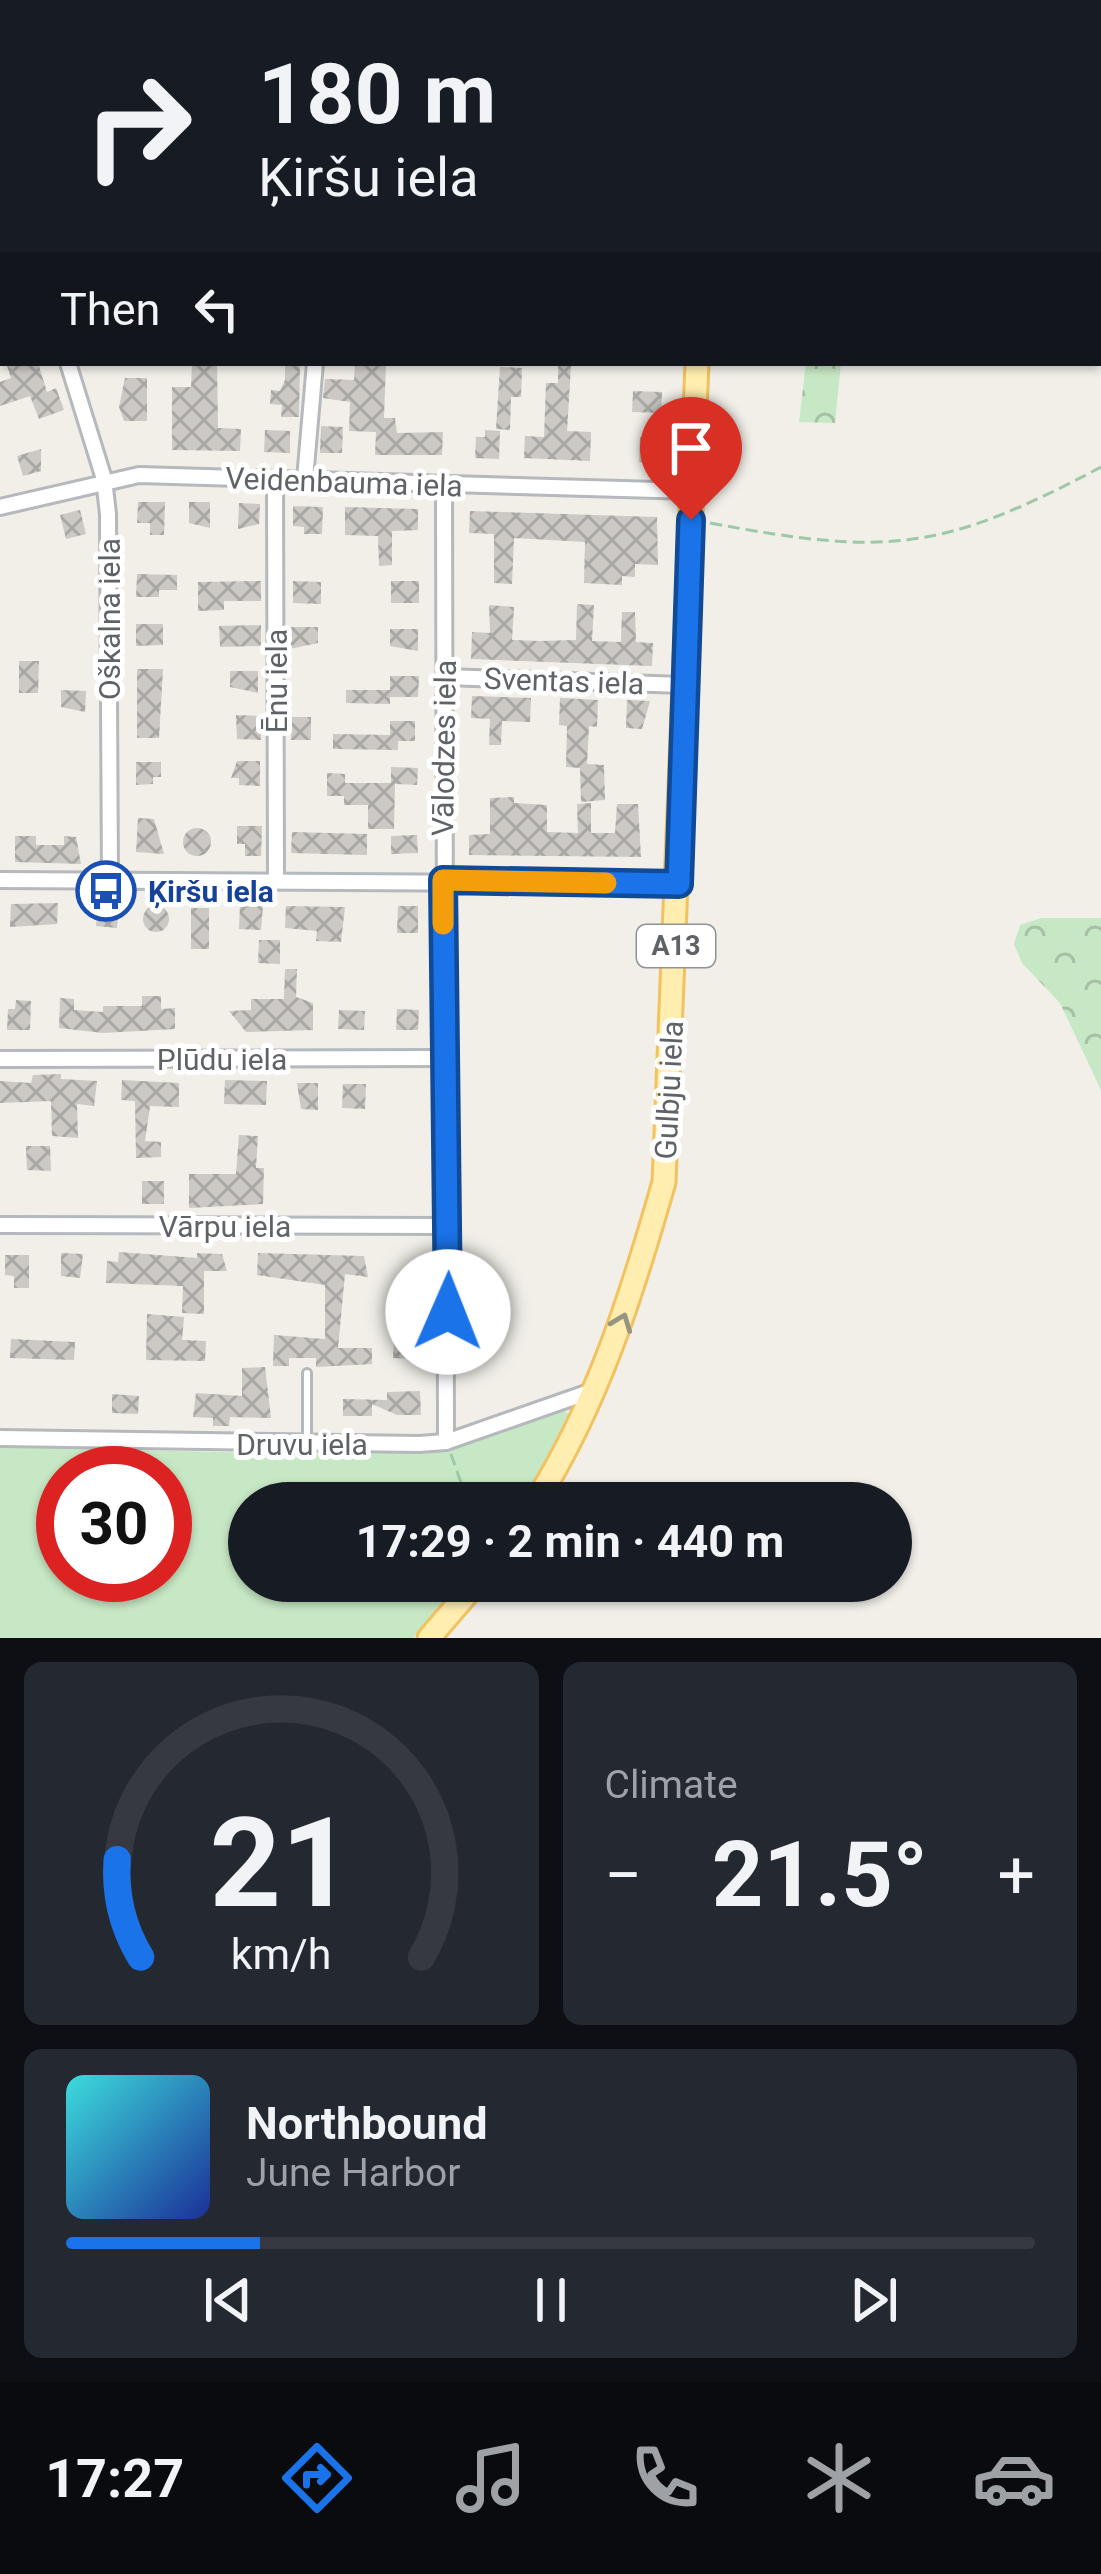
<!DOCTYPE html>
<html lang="en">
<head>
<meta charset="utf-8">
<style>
  body { margin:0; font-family:Roboto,sans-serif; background:#242831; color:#f1f3f6; height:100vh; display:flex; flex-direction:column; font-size:45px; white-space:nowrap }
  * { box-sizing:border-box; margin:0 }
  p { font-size:39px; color:#9ea1a6 }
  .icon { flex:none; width:66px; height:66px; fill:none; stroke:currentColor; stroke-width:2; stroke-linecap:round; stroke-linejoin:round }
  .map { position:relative; height:1638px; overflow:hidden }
  .details { display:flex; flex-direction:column; gap:24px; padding:24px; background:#0d0f14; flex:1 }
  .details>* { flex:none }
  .hud { position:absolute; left:0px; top:0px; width:1101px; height:366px; box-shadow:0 3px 9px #0004; background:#171b24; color:#f1f3f6; overflow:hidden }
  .speed { position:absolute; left:36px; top:1446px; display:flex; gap:24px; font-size:60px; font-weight:700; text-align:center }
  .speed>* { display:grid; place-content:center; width:156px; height:156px; border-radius:50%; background:#171b24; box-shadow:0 3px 9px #0004; line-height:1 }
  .speed .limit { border:18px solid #d22; background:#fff; color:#111 }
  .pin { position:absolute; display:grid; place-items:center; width:102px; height:102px; color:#fff; margin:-123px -51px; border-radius:50% 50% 50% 0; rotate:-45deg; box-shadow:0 0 12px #0007 }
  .pin .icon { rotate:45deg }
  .me { position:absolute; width:132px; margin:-66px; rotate:1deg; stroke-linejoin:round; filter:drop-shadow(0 0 9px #0008) }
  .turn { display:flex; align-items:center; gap:42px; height:252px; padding:0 60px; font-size:54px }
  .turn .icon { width:156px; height:156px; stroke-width:2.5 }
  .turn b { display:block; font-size:84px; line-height:102px }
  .then { display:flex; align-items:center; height:114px; padding:0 60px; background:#0003; gap:24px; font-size:45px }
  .big { font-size:90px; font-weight:700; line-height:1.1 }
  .details .card { flex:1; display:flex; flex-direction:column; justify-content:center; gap:18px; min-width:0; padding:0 42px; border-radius:18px; background:#242831 }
  .details .dial { align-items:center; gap:0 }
  .dial svg { height:312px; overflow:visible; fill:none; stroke:#363941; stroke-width:7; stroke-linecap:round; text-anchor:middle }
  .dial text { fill:#f1f3f6; stroke:none }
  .song { display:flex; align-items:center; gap:36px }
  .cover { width:144px; height:144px; border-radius:18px; background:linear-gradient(135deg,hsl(180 70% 55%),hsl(230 70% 35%)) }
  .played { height:12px; border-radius:6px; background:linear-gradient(90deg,#1a73e8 20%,#363941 20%) }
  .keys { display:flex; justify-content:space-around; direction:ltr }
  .heat { display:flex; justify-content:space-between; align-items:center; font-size:66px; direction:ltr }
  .details .tiles { flex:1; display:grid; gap:24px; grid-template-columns:1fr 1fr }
  .card:last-child { grid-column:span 2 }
  .trip { position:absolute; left:228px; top:1482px; width:684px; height:120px; border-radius:60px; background:#171b24; box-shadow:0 3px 9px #0004; font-weight:700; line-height:120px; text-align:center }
  .tabs { display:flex; height:192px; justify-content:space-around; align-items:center; background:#090b0e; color:#9ea1a6 }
  .tabs .icon { width:84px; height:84px }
  .tabs .on { color:#1a73e8 }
  .tabs b { font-size:54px; color:#f1f3f6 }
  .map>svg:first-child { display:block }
  .grass { fill:#c7e8c5; fill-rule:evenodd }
  .forest { fill:url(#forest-crowns) }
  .building { fill:url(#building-cross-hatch) }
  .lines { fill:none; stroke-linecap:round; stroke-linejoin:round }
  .lane-casing { stroke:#b5b8bc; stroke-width:12 }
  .street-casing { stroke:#b5b8bc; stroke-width:20 }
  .primary-casing { stroke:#f2c260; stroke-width:27 }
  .path { stroke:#9ec9a8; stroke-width:3; stroke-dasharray:12 6; stroke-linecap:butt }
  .lane { stroke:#fff; stroke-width:6 }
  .street { stroke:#fff; stroke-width:14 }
  .primary { stroke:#ffeeaf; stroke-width:21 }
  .oneway { stroke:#979481 }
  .route-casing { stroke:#114b97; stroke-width:30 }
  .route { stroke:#1a73e8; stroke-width:21 }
  .slow { stroke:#f59e0b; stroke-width:21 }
  .labels { text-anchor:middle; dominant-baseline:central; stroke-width:10; stroke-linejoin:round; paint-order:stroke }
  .shield { fill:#fff; stroke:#8f9295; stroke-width:3 }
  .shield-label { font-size:27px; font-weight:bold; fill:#5f6368 }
  .street-label { font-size:30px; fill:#5f6368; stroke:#fff }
  .transit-label { font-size:30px; font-weight:bold; fill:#164399; stroke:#fff; text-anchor:start }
</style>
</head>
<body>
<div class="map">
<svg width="1101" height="1638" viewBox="0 0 1101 1638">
  <defs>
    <pattern id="forest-crowns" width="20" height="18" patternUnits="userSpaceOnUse" patternTransform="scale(3)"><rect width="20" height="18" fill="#c7e8c5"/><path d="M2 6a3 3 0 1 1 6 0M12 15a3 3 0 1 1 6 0" fill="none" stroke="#a5c0a4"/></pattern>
    <pattern id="building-cross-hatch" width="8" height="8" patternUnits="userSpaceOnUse" patternTransform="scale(3)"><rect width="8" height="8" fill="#ccc9c5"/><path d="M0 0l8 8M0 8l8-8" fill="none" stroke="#a9a7a4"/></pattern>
  </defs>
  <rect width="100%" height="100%" fill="#f1efe8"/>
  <!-- grass -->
  <path class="grass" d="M558,1407L572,1416L523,1503H249V1581H463L413,1638H0V1447L309,1454L430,1449ZM63,1473H165V1575H63Z"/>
  <!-- forest -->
  <g class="forest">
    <path d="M806,363H841L835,423L799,422Z"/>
    <path d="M1041,918H1101V1090L1060,1003L1022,963L1014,944L1020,925Z"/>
  </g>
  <!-- building -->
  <g class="building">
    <path d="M6,363H38L47,392L56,388L64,410L39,419L30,396L0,406V382L11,378Z"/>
    <path d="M192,363H217L218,428L241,429L240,451L172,450V387H191Z"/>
    <path d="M386,363L384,418H395L397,433L443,432L442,455H375L376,432L349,431L350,402L323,398L325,379L354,380L355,365Z"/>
    <path d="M285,364L300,365L299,417H281L282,405L270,404L271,390L280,391L285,380Z"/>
    <path d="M558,365L571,366L567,431L591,432L590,461L524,458L525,436L544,437L546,383H558Z"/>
    <path d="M500,367L522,368L521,397H511L510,430L496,429Z"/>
    <path d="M125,378H147V421H124L119,407Z"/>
    <path d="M633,391L662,392L661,413L632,412Z"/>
    <path d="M321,426L343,427L342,453H320Z"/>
    <path d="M265,430L290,431V453L264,452Z"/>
    <path d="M485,430L500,431L499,459L475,458L476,437H485Z"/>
    <path d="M640,437L660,438L659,463L639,462Z"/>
    <path d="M41,449V471L23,476L17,456Z"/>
    <path d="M138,502H165L164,535H150V523H137Z"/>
    <path d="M189,502H210V528L189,523Z"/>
    <path d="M239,503L260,504L259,524L238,529Z"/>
    <path d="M293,506L323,507L322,534H304V527L293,526Z"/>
    <path d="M345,507L418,509V530L392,531V565L379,566L378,536L345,535Z"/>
    <path d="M80,510L86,534L66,539L60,515Z"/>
    <path d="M470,511L657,517L658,565L635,564V577L622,576V585L584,583L585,542L514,538L512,584L494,583V534L469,533Z"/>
    <path d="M137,574L177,575V590H159V597H136Z"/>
    <path d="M261,581V601H224V610L198,611V582Z"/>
    <path d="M293,581L321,582V604L293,603Z"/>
    <rect x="391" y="581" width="28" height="22"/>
    <path d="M577,604L594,605L592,641L621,642L622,612H635L636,642L653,643L652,666L471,659L472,632L490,633L489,605L514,607L512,640L540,641L576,640Z"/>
    <path d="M136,624H163V645L136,646Z"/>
    <path d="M261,625V646L220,647L219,626Z"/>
    <path d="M290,627H318V643L290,649Z"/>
    <path d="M390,629H418V651L390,646Z"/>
    <path d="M19,661H39L38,693H19Z"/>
    <path d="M137,669H163L159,738H137Z"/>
    <path d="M230,671H258V693L230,687Z"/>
    <path d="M390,676H419L418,697H390V704L346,703V690H390Z"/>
    <path d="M61,690L86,691L85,712L61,707Z"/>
    <path d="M472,696L531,698L530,722L502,721L501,745H489L490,719L471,718Z"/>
    <path d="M560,698L598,700L597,727L589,726L587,764L604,765L605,800L581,802L580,768L566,767L567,726L559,725Z"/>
    <path d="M627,700L650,701L642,729L626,728Z"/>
    <path d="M236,715L261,716V740L237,739Z"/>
    <rect x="291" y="717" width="20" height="23"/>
    <path d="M390,721H415V741H398V750L333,749V734L390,735Z"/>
    <path d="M237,761H260V786L239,785V778H231Z"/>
    <path d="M136,762H161V777H153V784L136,785Z"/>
    <path d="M391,767L418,768L417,785L395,784L394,829H368V805H344V796H327V773L345,774V783H391Z"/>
    <path d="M514,797V803L547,805V832L578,833L577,804L591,803V833H615L617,804H638L641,857L469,855V835L490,834V798Z"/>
    <path d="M138,818L154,819L164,854L136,852Z"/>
    <path d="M237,826H262L261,856H245V844H237Z"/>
    <circle cx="197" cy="842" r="14"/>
    <path d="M292,832L367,834V855L291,853Z"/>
    <path d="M417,835L418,853L391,854V836Z"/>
    <path d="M15,836H36V845H64V836L76,837L81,864L15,862Z"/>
    <path d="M58,903L57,924L10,927L11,904Z"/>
    <path d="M98,904L119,906L117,928L96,926Z"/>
    <path d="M240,904L263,906L261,930L239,929Z"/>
    <path d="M286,906L345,907L341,942L316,941L317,931L285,928Z"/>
    <path d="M398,906H418V933H397Z"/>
    <circle cx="156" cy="919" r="13"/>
    <rect x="191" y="908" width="18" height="41"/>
    <path d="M259,940H280V964L258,963Z"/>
    <path d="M285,969H297L296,997L313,1003V1030L246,1032L229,1011L251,1010V999H284Z"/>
    <path d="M142,996H161V1009L175,1008V1029L103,1033L59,1028L60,998L74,999V1010L103,1012V1006H142Z"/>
    <path d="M16,1000L31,1001L30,1030H7L8,1009H15Z"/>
    <path d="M397,1009L419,1010L418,1030H396Z"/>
    <path d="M339,1010L365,1011L364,1030L338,1029Z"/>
    <path d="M61,1074V1079L97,1081L94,1106L77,1104L78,1138L52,1136L51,1101L0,1103V1081L31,1083L33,1075Z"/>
    <path d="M122,1080L179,1083V1107L150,1106L145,1141L161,1142V1157L136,1158L135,1101L121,1100Z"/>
    <path d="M225,1080L267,1081L266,1105L224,1104Z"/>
    <path d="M297,1083H318V1110L301,1109Z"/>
    <path d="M343,1084H366L365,1109L342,1108Z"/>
    <path d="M239,1135L258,1136L256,1168H264L263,1204L189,1208V1174H236Z"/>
    <path d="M26,1146H50L51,1171L27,1170Z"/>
    <rect x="142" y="1181" width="22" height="23"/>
    <path d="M119,1252L197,1258V1253L222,1254L227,1271H204V1314L182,1313L183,1286L106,1283L107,1261L118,1262Z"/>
    <path d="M61,1253L83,1254L80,1278L61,1276Z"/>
    <path d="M258,1253L364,1256L368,1277L345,1274L338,1348H372V1364L316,1367V1358H289V1366H273L274,1335L325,1339V1285L257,1275Z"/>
    <path d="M5,1255H29V1288H14V1276L5,1275Z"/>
    <path d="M147,1314L184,1317L182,1340L206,1341L205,1361L146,1360Z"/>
    <path d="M394,1338L420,1339L419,1359L393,1358Z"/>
    <path d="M11,1339L75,1342L74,1360L10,1358Z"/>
    <path d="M265,1367L271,1418L230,1417L229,1426H213V1418L193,1417L196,1393L242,1396V1368Z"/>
    <path d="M420,1391L421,1415H397L372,1404V1416H343V1399L387,1400V1392Z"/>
    <path d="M112,1394L139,1396L138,1414L112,1413Z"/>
  </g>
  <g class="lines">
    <defs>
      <path id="lane" d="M307,1442V1373"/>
      <g id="street">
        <path d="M45,3V0"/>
        <path d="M234,3V0"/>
        <path d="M416,3V0"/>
        <path d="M595,3V0"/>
        <path d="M0,104L3,103"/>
        <path d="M0,179L3,184"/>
        <path d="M68,363L104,479L108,514L110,880"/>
        <path d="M305,479L315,363"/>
        <path d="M275,480L276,881"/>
        <path d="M444,486L446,1442"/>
        <path d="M0,507L139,475L692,491"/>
        <path d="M445,677L683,685"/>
        <path d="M0,880L679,884"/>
        <path d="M0,1059L444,1058"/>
        <path d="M0,1225L449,1226"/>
        <path d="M0,1438L419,1444L446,1442L592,1391"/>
      </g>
      <g id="primary">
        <path d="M711,3V0"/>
        <path d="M535,1503C598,1403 632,1294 664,1182L697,363"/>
        <path d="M429,1638L478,1581"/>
      </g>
    </defs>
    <!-- lane casing -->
    <use href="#lane" class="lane-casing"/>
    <!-- street casing -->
    <use href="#street" class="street-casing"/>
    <!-- primary casing -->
    <use href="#primary" class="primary-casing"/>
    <!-- path -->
    <g class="path">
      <path d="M710,523C887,556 941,552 1101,467"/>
      <path d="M451,1454L468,1503"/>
    </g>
    <!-- lane -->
    <use href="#lane" class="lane"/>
    <!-- street -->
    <use href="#street" class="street"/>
    <!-- primary -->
    <use href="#primary" class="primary"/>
  </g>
  <!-- one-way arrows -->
  <defs><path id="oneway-chevron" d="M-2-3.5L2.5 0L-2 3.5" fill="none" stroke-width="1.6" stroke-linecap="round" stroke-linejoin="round" transform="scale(3)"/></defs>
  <use class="oneway" href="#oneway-chevron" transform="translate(622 1322) rotate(-69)"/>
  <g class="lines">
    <defs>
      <path id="route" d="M448,1312L443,880L679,884L691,520"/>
    </defs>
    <!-- route casing -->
    <use href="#route" class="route-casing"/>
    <!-- route -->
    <use href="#route" class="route"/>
    <!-- slow -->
    <path class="slow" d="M443,924V880L606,883"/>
  </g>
  <!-- icons -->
  <defs>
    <symbol id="bus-ring" viewBox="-11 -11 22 22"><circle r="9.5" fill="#fff" stroke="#1a4fb4" stroke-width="1.5"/><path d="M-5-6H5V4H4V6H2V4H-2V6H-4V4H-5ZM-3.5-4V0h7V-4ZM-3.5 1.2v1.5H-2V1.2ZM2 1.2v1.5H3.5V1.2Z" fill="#1a4fb4"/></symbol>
  </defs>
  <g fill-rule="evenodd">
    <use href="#bus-ring" x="73" y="858" width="66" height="66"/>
  </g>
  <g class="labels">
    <!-- shield labels -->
    <rect class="shield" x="637" y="925" width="78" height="42" rx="9"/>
    <g class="shield-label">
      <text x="676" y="946">A13</text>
    </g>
    <!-- street labels -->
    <g class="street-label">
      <text transform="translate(344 482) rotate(2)">Veidenbauma iela</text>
      <text transform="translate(109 619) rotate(-90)">Oškalna iela</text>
      <text transform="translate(276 681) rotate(-90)">Ēnu iela</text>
      <text transform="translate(564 681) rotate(2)">Sventas iela</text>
      <text transform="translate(444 748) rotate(-89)">Vālodzes iela</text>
      <text x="222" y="1059">Plūdu iela</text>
      <text transform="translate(669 1090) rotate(-87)">Gulbju iela</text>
      <text x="225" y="1226">Vārpu iela</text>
      <text x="302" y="1444">Druvu iela</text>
    </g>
    <!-- transit labels -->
    <g class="transit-label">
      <text x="148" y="891">Ķiršu iela</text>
    </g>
  </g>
</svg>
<div class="speed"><div class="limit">30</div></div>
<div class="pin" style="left:691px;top:520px;background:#d93025"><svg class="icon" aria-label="arrive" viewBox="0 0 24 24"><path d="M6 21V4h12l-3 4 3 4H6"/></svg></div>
<svg class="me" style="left:448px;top:1312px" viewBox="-20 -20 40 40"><circle r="19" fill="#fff"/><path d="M0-13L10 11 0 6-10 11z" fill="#1a73e8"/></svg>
<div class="trip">17:29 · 2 min · 440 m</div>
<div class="hud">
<div class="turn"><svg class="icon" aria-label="right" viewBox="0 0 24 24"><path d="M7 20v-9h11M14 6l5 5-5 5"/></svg><div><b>180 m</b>Ķiršu iela</div></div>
<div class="then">Then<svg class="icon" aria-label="left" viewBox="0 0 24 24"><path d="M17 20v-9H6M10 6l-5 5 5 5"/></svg></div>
</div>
</div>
<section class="details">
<div class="tiles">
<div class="card dial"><svg viewBox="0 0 100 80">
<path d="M14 69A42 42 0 1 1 86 69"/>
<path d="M14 69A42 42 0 0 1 8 44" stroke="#1a73e8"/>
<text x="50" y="56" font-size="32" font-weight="700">21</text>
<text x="50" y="72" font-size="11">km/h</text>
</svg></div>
<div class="card"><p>Climate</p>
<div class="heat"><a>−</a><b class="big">21.5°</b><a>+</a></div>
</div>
<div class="card">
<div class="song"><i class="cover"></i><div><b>Northbound</b><p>June Harbor</p></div></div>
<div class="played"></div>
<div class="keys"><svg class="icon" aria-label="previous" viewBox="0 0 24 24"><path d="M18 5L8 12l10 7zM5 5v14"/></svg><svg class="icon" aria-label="pause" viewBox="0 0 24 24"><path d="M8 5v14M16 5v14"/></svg><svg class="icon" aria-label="next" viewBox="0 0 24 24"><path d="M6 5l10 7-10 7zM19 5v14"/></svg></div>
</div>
</div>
</section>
<nav class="tabs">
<b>17:27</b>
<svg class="icon on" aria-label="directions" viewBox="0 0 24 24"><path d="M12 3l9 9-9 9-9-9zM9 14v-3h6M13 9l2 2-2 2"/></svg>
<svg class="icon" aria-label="music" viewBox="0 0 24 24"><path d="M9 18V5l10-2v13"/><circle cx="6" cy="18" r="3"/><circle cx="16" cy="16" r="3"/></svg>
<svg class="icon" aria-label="phone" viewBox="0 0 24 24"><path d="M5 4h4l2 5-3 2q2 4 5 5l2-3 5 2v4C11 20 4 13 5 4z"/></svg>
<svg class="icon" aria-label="climate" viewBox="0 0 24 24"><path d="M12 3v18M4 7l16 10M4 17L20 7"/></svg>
<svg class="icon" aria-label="car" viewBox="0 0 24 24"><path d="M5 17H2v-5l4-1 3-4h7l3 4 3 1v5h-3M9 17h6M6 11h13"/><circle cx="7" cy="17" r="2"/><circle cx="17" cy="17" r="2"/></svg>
</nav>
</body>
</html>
